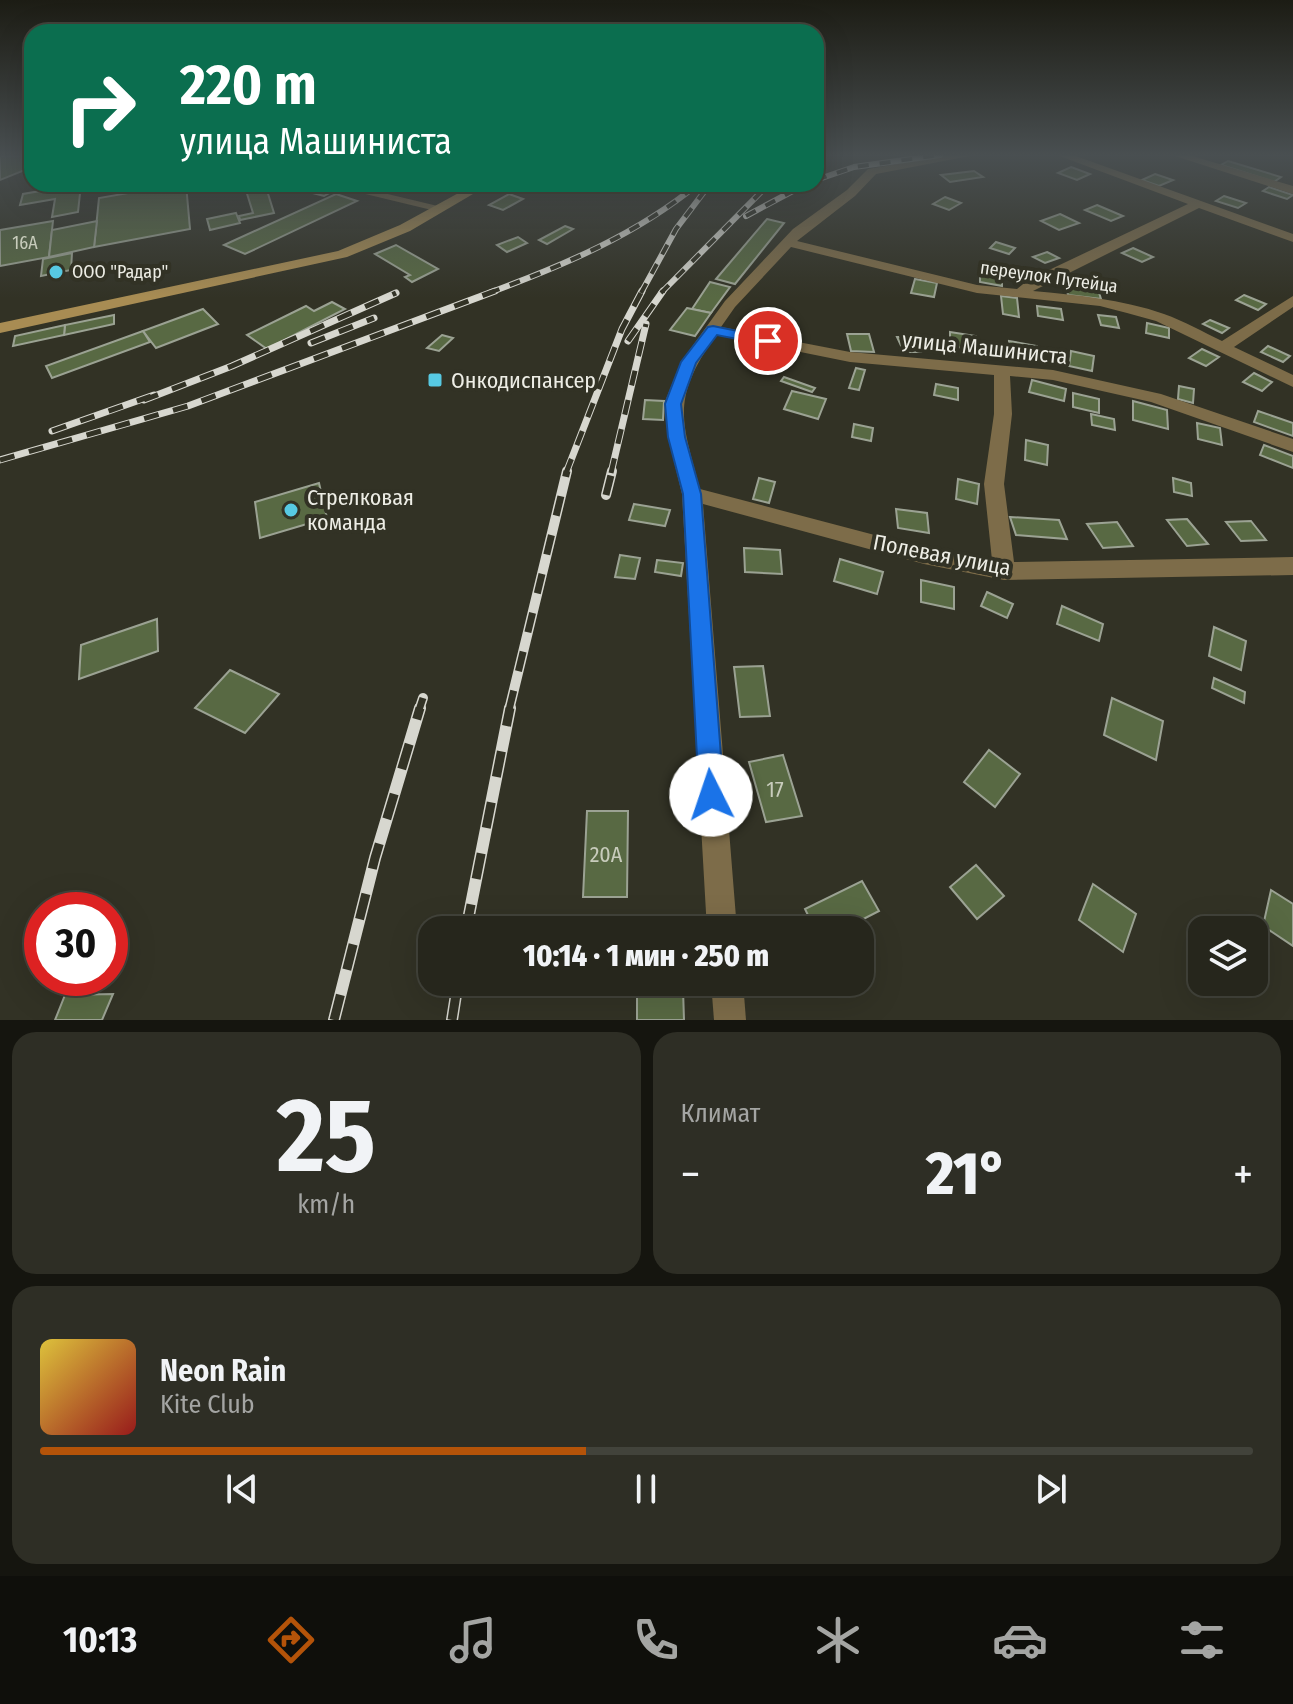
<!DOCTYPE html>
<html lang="ru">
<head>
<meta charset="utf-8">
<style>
  body { margin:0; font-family:"Fira Sans Condensed",sans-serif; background:#2e2e25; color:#f1f3f6; height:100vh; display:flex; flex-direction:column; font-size:30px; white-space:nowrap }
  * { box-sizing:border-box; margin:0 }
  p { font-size:26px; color:#a4a5a3 }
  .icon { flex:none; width:44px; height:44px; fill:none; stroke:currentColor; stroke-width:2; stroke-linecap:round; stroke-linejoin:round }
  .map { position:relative; height:1020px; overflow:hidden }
  .drawer { display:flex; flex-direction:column; gap:12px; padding:12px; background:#15150f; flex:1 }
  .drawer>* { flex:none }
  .banner { position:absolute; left:24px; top:24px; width:800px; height:168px; border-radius:24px; box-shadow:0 8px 32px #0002,0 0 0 2px #42433b; background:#0b6e4f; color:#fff; overflow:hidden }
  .controls { position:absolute; left:1188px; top:916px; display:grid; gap:16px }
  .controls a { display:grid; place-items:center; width:80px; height:80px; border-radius:16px; background:#26261c; box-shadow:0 8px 32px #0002,0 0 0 2px #42433b; font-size:40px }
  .speed { position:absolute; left:24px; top:892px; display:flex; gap:16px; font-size:40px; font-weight:700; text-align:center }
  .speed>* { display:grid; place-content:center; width:104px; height:104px; border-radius:50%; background:#26261c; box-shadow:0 8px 32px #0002,0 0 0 2px #42433b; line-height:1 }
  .speed .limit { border:12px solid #d22; background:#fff; color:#111 }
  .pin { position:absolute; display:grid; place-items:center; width:68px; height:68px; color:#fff; margin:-34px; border:4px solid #fff; border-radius:50%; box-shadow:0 2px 8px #0007 }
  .me { position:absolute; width:88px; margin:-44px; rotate:356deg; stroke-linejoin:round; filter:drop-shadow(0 0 6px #0008) }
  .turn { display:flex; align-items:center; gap:28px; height:168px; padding:0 24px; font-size:36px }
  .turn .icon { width:104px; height:104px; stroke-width:2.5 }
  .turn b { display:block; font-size:56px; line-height:68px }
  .big { font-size:60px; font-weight:800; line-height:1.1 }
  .drawer .tile { flex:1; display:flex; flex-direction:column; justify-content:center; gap:12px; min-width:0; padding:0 28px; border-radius:24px; background:#2e2e25 }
  .drawer .dial { align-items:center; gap:0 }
  .dial b { font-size:104px; line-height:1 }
  .song { display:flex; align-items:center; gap:24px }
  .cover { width:96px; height:96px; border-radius:12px; background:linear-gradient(135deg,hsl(50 70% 55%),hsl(0 70% 35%)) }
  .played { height:8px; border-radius:4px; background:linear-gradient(90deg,#b45309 45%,#42433b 45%) }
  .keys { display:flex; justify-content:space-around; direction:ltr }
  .heat { display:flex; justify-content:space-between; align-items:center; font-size:44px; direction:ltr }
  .drawer .tiles { flex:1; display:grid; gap:12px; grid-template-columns:1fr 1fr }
  .tile:last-child { grid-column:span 2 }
  .trip { position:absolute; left:418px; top:916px; width:456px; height:80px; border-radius:24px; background:#26261c; box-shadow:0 8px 32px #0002,0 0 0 2px #42433b; font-weight:800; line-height:80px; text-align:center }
  .dock { display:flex; height:128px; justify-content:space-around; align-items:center; background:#0f0f0b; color:#a4a5a3 }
  .dock .icon { width:56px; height:56px }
  .dock .current { color:#b45309 }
  .dock b { font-size:36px; color:#f1f3f6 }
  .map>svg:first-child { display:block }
  .building { fill:#586943; stroke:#9ba293; stroke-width:2 }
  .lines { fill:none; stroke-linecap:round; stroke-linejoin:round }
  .street { fill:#7d6c49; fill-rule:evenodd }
  .secondary { fill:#a88c53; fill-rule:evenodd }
  .rail-far3-casing { stroke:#d7d7cf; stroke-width:6 }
  .rail-far2-casing { stroke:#d7d7cf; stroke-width:7 }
  .rail-far1-casing { stroke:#d7d7cf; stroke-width:10 }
  .rail-casing { stroke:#d7d7cf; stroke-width:12 }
  .rail-far3 { stroke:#323225; stroke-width:4; stroke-dasharray:11; stroke-linecap:butt }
  .rail-far2 { stroke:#323225; stroke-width:5; stroke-dasharray:15; stroke-linecap:butt }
  .rail-far1 { stroke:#323225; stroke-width:7; stroke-dasharray:20; stroke-linecap:butt }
  .rail { stroke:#323225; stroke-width:9; stroke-dasharray:26; stroke-linecap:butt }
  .route { fill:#1a73e8; stroke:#114b97; stroke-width:2 }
  .poi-dot { fill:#57c9e2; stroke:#323225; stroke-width:3 }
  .labels { text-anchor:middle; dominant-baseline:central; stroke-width:8; stroke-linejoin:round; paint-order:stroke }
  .number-label { font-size:18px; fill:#c8ccbc }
  .far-poi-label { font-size:18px; fill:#edede5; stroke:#323225; text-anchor:start }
  .far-street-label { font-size:18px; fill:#edede5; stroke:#323225 }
  .street-label { font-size:22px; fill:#edede5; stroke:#323225 }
  .poi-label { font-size:22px; fill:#edede5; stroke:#323225; text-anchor:start }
  .near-number-label { font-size:22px; fill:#c8ccbc }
</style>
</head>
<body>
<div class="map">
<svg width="1293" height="1020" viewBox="0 0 1293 1020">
  <rect width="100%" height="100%" fill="#323225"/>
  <!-- building -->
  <g class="building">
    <path d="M32,155V167L0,180V156Z"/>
    <path d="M1228,161L1281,177L1274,182L1221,165Z"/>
    <path d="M1071,167L1090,174L1077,180L1058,173Z"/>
    <path d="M974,171L983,177L950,182L941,175Z"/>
    <path d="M1155,174L1173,180L1159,186L1142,180Z"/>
    <path d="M81,184L78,212L52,217L55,199L20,205L23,194Z"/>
    <path d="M146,184H186L190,229L94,247L99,198L146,190Z"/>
    <path d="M244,184H265L274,213L240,220L239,216L253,213Z"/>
    <path d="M289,184H307L333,191L324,196L285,186Z"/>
    <path d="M1269,187L1293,195L1287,199L1263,191Z"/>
    <path d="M336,194L357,201L245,254L224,245Z"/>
    <path d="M509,194L523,199L503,210L489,205Z"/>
    <path d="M1224,196L1246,203L1238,208L1216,201Z"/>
    <path d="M945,197L961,203L949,210L933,204Z"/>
    <path d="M1097,205L1123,216L1111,221L1085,210Z"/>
    <path d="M236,213L240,223L210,230L207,219Z"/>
    <path d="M1060,214L1079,223L1059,230L1041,221Z"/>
    <path d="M767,219L784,223L735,284L716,279Z"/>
    <path d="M53,221L49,257L0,266V230Z"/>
    <path d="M97,221L94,247L49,257L52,230Z"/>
    <path d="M565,226L573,229L547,244L539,240Z"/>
    <path d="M518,237L527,243L507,252L497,245Z"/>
    <path d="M996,242L1015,248L1009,254L990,248Z"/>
    <path d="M396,245L438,269L412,282L405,277L410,275L375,254Z"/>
    <path d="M1133,248L1153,257L1142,262L1122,253Z"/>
    <path d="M1047,252L1059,258L1045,263L1033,257Z"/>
    <path d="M72,253L71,270L41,276L43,259Z"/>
    <path d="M980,273L1002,277V286L980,282Z"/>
    <path d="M915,279L937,283L934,297L911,293Z"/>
    <path d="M710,282L730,287L711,313L692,309Z"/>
    <path d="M1065,282L1097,286L1101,299L1068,295Z"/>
    <path d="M1244,295L1266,304L1258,310L1236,300Z"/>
    <path d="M1001,296L1017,298L1019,317L1003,314Z"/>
    <path d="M332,302L345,309L267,349L247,335L306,306L314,311Z"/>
    <path d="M1037,306L1061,309L1063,320L1038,316Z"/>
    <path d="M687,308L711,313L695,336L670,330Z"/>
    <path d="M203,309L218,324L156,348L143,331Z"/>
    <path d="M114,315V324L64,335L65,325Z"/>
    <path d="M1098,315L1116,317L1119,328L1101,325Z"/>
    <path d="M1210,320L1229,328L1222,333L1203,324Z"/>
    <path d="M1147,323L1169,328V338L1146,333Z"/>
    <path d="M65,325L64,335L13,346L15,336Z"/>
    <path d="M778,326L792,328L788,342L774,340Z"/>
    <path d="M143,331L150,342L52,378L46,366Z"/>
    <path d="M950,332L976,336L977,350L950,346Z"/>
    <path d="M847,334H869L874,352L851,351Z"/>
    <path d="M442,335L453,338L439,351L427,348Z"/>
    <path d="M897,337H918L926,352H904Z"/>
    <path d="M1009,341L1037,346L1039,357L1010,353Z"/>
    <path d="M1268,346L1290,356L1283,362L1261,352Z"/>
    <path d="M1202,349L1219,357L1206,366L1189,358Z"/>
    <path d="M1071,351L1094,356L1092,371L1069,366Z"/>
    <path d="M759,354L784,360L779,370L754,364Z"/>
    <path d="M856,368L865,370L859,390L849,388Z"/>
    <path d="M1254,373L1272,382L1262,391L1243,382Z"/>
    <path d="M784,377L815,388L812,392L781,381Z"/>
    <path d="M1032,380L1066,389L1064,401L1029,392Z"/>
    <path d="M936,384L958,388V400L934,395Z"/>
    <path d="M1179,386L1194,389L1193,403L1178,399Z"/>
    <path d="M792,391L826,399L818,419L784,409Z"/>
    <path d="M1073,393L1099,399V413L1073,407Z"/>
    <path d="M645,400L664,401L663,420L643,419Z"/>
    <path d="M1133,401L1167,410L1168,429L1133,420Z"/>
    <path d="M1258,411L1293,423V436L1254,422Z"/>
    <path d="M1091,414L1114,419L1115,430L1092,425Z"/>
    <path d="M1197,423L1220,428L1222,445L1198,439Z"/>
    <path d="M854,424L873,428L871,441L852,437Z"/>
    <path d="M1026,440L1048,445L1047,465L1025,460Z"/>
    <path d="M1264,445L1293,456V468L1260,455Z"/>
    <path d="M759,478L775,482L769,503L753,499Z"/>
    <path d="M1173,478L1191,483L1192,496L1174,492Z"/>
    <path d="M958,479L979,484L977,504L956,499Z"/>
    <path d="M319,483L327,518L260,538L255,502Z"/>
    <path d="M634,504L670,510L665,526L629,520Z"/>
    <path d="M896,509L927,513L929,533L898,528Z"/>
    <path d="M1010,517L1059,520L1067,539L1016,535Z"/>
    <path d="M1187,519L1208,544L1187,546L1167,520Z"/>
    <path d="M1251,521L1266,540L1241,541L1226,522Z"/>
    <path d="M1117,522L1133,546L1103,548L1087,524Z"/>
    <path d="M744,548L780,550L782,574L745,572Z"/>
    <path d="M620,555L640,558L635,579L615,577Z"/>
    <path d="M840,559L883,572L877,594L834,581Z"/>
    <path d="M657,560L683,563L681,576L655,572Z"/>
    <path d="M921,580L954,587V609L921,602Z"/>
    <path d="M987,592L1013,604L1007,618L981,606Z"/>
    <path d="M1062,606L1103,624L1099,641L1057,624Z"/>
    <path d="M157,619L158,651L79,679L81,645Z"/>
    <path d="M1214,627L1246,641L1241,670L1209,656Z"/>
    <path d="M763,666L770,716L740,717L734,667Z"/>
    <path d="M230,670L279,694L245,733L195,708Z"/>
    <path d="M1214,678L1245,692L1244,703L1212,688Z"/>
    <path d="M1112,698L1163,721L1156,760L1104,735Z"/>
    <path d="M989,750L1020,774L995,807L964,782Z"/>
    <path d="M783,755L802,816L766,822L749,762Z"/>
    <path d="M587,811H628L627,897H583Z"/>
    <path d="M976,865L1004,896L977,919L950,887Z"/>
    <path d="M862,881L879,911L842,930H815L805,909Z"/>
    <path d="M1093,884L1136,914L1123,952L1079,920Z"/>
    <path d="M1271,890L1293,904V946L1263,926Z"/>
    <path d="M683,989L684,1020H637V991Z"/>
    <path d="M113,994L102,1020H55L65,995Z"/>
  </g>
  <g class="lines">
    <!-- street -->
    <g class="street">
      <path d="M949,155H975L876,174L855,196L797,241L977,285L1017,289L1028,280L1188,204L1057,155H1073L1293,234V242L1199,208L1033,291C1077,295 1121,299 1164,314C1184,321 1203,332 1222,341L1293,296V307L1234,347L1293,375V387L1156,321L1127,313L1100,306L977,293L791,247L735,307L721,327L850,352L1053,370L1161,394L1293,439V452L1151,402L1053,380L1010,376L1012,414L1004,484L1014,562L1293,557V575L1004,580L924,564L703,504L737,930H707L682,494L668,437L664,404L681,362L725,301L793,229L847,190L868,169ZM716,335L850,362L994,375V414L984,484L992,560L924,548L700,489C681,418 671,400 716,335Z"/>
      <path d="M1172,155H1189L1293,186V194Z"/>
      <path d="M324,184H346L446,208L440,212Z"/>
      <path d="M711,982H743L746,1020H714Z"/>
    </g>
    <!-- secondary -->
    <path class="secondary" d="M475,184H490L410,231L347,257L0,333V323L338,251L400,225Z"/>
    <defs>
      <g id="rail-far3">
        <path d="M816,180L854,167L940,155"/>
        <path d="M746,216L806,184"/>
        <path d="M489,293C564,265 636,235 698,184"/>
        <path d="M641,293L676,229L710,184"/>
        <path d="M661,293L769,184"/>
      </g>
      <g id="rail-far2">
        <path d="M628,341L663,291"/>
        <path d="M311,343L374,318"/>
        <path d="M144,400L232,366L396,293"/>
        <path d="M52,431L154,395"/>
        <path d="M0,460L188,406L495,291"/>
        <path d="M566,473L622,329L642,291"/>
        <path d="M611,473L646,324"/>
      </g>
      <g id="rail-far1">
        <path d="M606,495L612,471"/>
        <path d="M419,710L423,698"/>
        <path d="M509,710L567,471"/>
      </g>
      <g id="rail">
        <path d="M466,930L510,708"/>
        <path d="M334,1020L375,858L420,708"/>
        <path d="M452,1020L458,982"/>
      </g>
    </defs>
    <!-- rail-far3 casing -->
    <use href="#rail-far3" class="rail-far3-casing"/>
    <!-- rail-far2 casing -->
    <use href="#rail-far2" class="rail-far2-casing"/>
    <!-- rail-far1 casing -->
    <use href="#rail-far1" class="rail-far1-casing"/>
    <!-- rail casing -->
    <use href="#rail" class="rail-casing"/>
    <!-- rail-far3 -->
    <use href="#rail-far3" class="rail-far3"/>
    <!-- rail-far2 -->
    <use href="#rail-far2" class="rail-far2"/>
    <!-- rail-far1 -->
    <use href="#rail-far1" class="rail-far1"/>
    <!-- rail -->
    <use href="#rail" class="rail"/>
  </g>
  <!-- sky -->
  <linearGradient id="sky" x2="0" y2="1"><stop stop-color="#1c1c14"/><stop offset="0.52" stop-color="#494f51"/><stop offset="1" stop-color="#494f51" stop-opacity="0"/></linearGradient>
  <rect width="1293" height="298" fill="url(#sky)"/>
  <!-- route -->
  <path class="route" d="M713,326L768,337L775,341L768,345L717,335L696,363L681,404L685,437L701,494L724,795L720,804L711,808L702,804L699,795L683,494L668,437L665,404L681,362L708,327Z"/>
  <!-- markers -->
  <g class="poi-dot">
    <circle cx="56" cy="272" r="8"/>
    <rect x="427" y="372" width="16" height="16" rx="4"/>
    <circle cx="291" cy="510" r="8"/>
  </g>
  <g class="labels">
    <!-- number labels -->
    <g class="number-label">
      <text x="25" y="243">16А</text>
    </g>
    <!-- far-poi labels -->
    <g class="far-poi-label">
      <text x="72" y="272">ООО "Радар"</text>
    </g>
    <!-- far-street labels -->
    <g class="far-street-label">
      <text transform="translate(1049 277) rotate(8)">переулок Путейца</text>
    </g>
    <!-- street labels -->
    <g class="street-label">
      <text transform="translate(985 348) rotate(6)">улица Машиниста</text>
      <text transform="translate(942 555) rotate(11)">Полевая улица</text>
    </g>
    <!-- poi labels -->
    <g class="poi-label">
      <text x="451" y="380">Онкодиспансер</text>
      <text x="307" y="497">Стрелковая<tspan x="307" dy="25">команда</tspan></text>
    </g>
    <!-- near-number labels -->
    <g class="near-number-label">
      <text x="775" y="789">17</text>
      <text x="606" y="854">20А</text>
    </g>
  </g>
</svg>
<div class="controls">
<a><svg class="icon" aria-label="layers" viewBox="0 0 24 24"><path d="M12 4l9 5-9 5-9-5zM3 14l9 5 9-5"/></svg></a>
</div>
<div class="speed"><div class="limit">30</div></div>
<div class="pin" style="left:768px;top:341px;background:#d93025"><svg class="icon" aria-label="arrive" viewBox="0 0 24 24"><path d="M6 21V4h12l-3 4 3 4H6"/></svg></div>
<svg class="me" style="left:711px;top:795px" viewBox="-20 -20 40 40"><circle r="19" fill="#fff"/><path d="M0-13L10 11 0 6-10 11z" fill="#1a73e8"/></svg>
<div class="trip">10:14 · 1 мин · 250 m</div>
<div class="banner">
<div class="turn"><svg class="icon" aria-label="right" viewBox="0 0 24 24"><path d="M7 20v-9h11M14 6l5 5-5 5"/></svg><div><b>220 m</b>улица Машиниста</div></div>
</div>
</div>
<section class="drawer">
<div class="tiles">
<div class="tile dial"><b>25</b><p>km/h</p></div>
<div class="tile"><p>Климат</p>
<div class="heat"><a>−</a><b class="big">21°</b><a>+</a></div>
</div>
<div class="tile">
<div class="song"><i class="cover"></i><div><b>Neon Rain</b><p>Kite Club</p></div></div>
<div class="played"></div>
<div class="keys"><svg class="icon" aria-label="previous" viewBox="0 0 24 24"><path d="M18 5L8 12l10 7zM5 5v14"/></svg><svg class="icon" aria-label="pause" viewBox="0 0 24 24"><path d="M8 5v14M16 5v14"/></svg><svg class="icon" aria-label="next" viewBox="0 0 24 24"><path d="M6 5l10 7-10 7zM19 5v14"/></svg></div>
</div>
</div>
</section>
<nav class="dock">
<b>10:13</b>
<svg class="icon current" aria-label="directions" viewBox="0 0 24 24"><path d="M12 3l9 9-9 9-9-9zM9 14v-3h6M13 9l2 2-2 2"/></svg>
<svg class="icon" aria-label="music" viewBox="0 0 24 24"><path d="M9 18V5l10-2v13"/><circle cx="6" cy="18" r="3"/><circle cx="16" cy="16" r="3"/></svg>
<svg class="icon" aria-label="phone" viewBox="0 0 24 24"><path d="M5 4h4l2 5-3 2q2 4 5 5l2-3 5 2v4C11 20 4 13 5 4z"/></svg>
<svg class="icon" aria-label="climate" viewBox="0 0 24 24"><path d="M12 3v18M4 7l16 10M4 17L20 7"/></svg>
<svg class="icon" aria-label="car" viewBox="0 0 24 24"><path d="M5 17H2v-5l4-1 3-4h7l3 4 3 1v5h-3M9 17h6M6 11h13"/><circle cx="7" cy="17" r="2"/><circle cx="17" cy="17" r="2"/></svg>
<svg class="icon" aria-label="filters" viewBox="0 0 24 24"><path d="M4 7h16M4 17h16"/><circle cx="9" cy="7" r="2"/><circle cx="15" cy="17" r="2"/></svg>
</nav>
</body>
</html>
